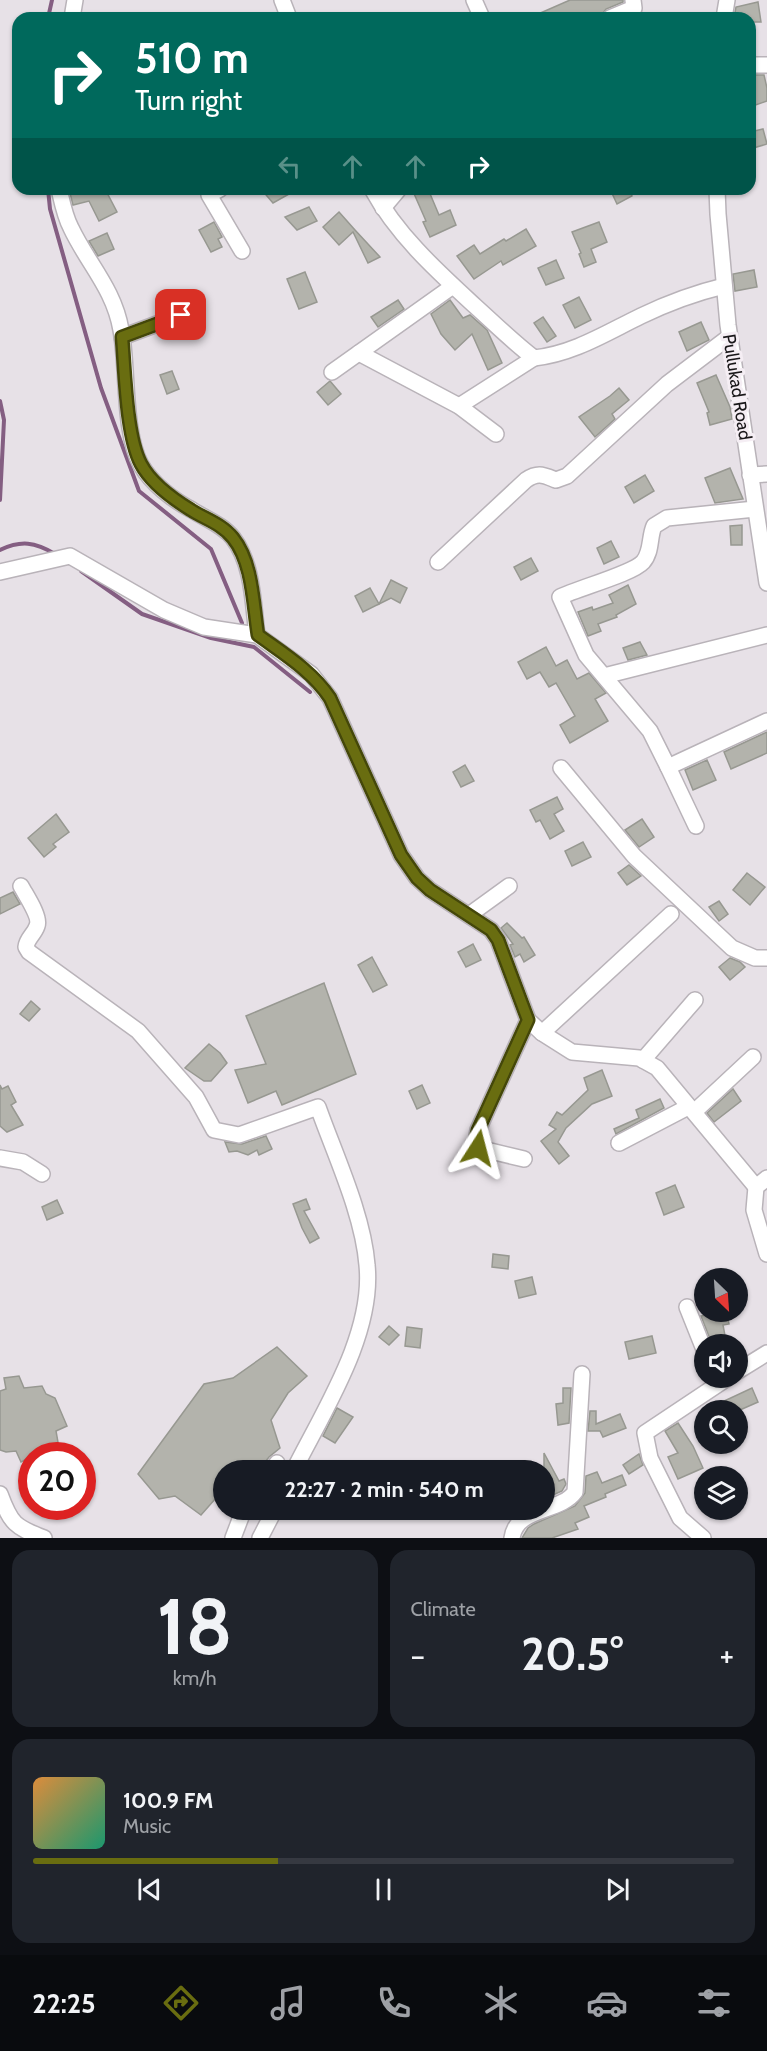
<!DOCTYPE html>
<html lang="en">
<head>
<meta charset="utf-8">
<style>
  body { margin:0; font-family:Cabin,sans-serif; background:#20242c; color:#f1f3f6; height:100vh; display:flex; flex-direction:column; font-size:22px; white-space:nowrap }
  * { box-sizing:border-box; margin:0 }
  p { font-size:20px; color:#9ea1a6 }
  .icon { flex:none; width:33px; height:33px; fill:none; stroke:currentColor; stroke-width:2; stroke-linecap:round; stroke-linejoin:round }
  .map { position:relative; height:1538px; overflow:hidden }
  .sheet { display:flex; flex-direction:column; gap:12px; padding:12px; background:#0d0f14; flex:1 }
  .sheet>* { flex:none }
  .guide { position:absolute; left:12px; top:12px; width:744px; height:183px; border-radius:18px; box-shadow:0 2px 4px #0004; background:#00695c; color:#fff; overflow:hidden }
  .needle { width:39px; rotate:155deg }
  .buttons { position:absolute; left:694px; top:1268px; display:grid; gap:12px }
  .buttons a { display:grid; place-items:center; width:54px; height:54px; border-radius:50%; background:#171b24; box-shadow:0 2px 4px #0004; font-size:30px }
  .speed { position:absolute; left:18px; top:1442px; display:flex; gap:12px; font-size:30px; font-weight:700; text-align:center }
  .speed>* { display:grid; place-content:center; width:78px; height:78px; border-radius:50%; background:#171b24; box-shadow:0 2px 4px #0004; line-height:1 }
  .speed .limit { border:9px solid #d22; background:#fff; color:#111 }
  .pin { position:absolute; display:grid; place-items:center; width:51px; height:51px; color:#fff; margin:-26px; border-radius:12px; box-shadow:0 3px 9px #0006 }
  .me { position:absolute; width:66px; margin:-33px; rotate:9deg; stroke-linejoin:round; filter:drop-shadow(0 0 4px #0008) }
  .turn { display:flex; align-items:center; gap:21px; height:126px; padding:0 24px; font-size:27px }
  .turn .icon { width:78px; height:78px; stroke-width:2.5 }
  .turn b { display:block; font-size:42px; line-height:51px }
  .lanes { display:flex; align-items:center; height:57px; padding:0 24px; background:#0003; justify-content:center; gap:30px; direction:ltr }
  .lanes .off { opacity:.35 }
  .big { font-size:45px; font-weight:700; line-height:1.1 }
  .sheet .card { flex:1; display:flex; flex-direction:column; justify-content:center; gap:9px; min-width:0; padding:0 21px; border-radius:18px; background:#20242c }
  .sheet .dial { align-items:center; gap:0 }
  .dial b { font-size:78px; line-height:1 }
  .song { display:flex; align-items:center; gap:18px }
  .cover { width:72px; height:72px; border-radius:9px; background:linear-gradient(135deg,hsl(30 70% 55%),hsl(160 70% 35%)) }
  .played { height:6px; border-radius:3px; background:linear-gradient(90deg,#696d10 35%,#363941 35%) }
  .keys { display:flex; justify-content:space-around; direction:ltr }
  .heat { display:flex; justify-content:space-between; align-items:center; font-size:33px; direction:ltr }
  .sheet .tiles { flex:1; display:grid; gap:12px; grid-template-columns:1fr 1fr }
  .card:last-child { grid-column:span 2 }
  .trip { position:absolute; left:213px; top:1460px; width:342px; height:60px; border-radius:30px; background:#171b24; box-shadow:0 2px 4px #0004; font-weight:700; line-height:60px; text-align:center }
  .menu { display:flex; height:96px; justify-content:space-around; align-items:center; background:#090b0e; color:#9ea1a6 }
  .menu .icon { width:42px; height:42px }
  .menu .selected { color:#696d10 }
  .menu b { font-size:27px; color:#f1f3f6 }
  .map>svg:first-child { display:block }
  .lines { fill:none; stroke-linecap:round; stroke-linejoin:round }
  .stream { stroke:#845e82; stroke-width:4 }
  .building { fill:#b3b3ac; stroke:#979891; stroke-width:1.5 }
  .minor-casing { stroke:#b9b3b9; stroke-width:18 }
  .minor { stroke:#fff; stroke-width:15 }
  .route-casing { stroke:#44470a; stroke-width:15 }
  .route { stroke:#696d10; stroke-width:10 }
  .labels { text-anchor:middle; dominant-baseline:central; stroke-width:6; stroke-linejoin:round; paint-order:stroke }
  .street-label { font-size:18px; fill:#191719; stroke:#f5eef4 }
</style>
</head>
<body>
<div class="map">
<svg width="767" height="1538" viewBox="0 0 767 1538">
  <rect width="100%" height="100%" fill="#e7e1e7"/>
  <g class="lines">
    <!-- stream -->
    <g class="stream">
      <path d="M48,18L52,0"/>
      <path d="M48,189L50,209L101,388L139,491L211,549L242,623"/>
      <path d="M0,401L4,420L0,500"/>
      <path d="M0,550C21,540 35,542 55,554"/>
      <path d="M81,571L142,614L211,638L254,647L310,692"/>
    </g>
  </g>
  <!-- building -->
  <g class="building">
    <path d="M570,0H623V2L606,9L600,17L597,18H529Z"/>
    <path d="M758,2L761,22H750V18H734L736,7Z"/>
    <path d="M750,75H764L767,88V101L750,107Z"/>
    <path d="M763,129L767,144L750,149V132Z"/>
    <path d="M69,189H105L117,212L99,221L89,201L73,205Z"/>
    <path d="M261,189H298L273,203Z"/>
    <path d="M412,189H428L439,215L450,210L456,225L430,237L423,222L426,221Z"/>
    <path d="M610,189H629L632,196L617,204Z"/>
    <path d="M309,207L317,221L297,230L285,217Z"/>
    <path d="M339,212L355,230L380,257L368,263L353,232L339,245L323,227Z"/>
    <path d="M214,222L222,237L218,239L222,247L211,252L199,230Z"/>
    <path d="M599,222L607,242L591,249L596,262L584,267L579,254L581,253L572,232Z"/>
    <path d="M526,229L536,246L503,265L501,261L474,279L457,256L474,245L480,254L504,239L506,241Z"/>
    <path d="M107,233L114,249L98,256L89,241Z"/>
    <path d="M556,260L564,278L546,285L538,268Z"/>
    <path d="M754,270L757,287L735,291L733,274Z"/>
    <path d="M305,272L317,302L299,309L287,279Z"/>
    <path d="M579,297L591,320L575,328L563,305Z"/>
    <path d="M398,300L404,309L378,327L371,317Z"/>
    <path d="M450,300L463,318L470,315L487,330L502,363L488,370L472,334L455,350L441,334L431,314Z"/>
    <path d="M543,317L556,336L547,342L534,323Z"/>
    <path d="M701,322L709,340L687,351L679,332Z"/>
    <path d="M172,371L179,389L167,394L160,375Z"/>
    <path d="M716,375L730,407L732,419L710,425L707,413L709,412L697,383Z"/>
    <path d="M330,381L341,394L328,405L317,392Z"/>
    <path d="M619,388L629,400L612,414L615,419L595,437L579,417L610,396Z"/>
    <path d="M730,468L743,499L715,503L705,478Z"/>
    <path d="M645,475L654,491L634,503L625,487Z"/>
    <path d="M742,525V545H731L730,526Z"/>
    <path d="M611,541L619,557L604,564L597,548Z"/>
    <path d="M531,558L538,571L521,580L514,567Z"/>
    <path d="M391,580L407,588L400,603L391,598L379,604Z"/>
    <path d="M628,585L636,604L616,615L617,617L598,624L601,631L588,636L578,612L592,607L593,610L613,603L609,595Z"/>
    <path d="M370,588L379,604L363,612L355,596Z"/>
    <path d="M640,642L647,655L628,660L623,648Z"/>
    <path d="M546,647L556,666L567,660L577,679L589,673L606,693L595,699L608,721L570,743L560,725L575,716L556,683L549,687L540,672L527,679L518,662Z"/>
    <path d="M767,732V753L731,769L724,752Z"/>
    <path d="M707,760L716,780L693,790L685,770Z"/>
    <path d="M465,765L474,781L461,787L453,772Z"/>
    <path d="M557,797L563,809L554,814L564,831L550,839L540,820L536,822L530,810Z"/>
    <path d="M56,814L69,832L53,844L56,847L44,857L28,838Z"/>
    <path d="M642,819L654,837L639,847L625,830Z"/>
    <path d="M583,842L591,857L572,866L565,851Z"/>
    <path d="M629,865L641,876L627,885L618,873Z"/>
    <path d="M747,873L765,887L750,905L733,890Z"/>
    <path d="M13,892L20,904L0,914V898Z"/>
    <path d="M719,901L728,914L719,921L709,907Z"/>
    <path d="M507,923L522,938L524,937L535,955L524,962L520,954L515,957L510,945L513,944L501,928Z"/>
    <path d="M473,944L481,960L466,967L458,952Z"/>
    <path d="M372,957L387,985L373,992L358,965Z"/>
    <path d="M730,958L740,962L745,967L730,980L719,967Z"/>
    <path d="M324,983L356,1074L282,1105L276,1091L248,1103L235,1070L266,1064L246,1016Z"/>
    <path d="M31,1001L40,1009L29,1021L20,1014Z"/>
    <path d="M209,1044L220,1053L227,1063L211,1081H204L185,1068Z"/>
    <path d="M602,1070L612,1096L592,1104L566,1128L558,1142L569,1156L559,1164L541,1141L556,1129L549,1125L557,1112L562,1115L588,1090L584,1078Z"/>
    <path d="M0,1085L2,1089L8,1086L16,1102L11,1105L23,1125L7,1132L0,1126Z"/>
    <path d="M422,1085L430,1103L417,1109L409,1091Z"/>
    <path d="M733,1089L741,1101L714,1122L707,1113Z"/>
    <path d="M660,1099L664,1108L616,1134L614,1129L639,1118L636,1110Z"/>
    <path d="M266,1136L272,1149L259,1155L257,1150L248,1155L237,1151L229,1152L225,1142L242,1144Z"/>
    <path d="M675,1185L684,1207L664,1215L656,1193Z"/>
    <path d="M306,1199L310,1209L304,1211L319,1238L310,1243L302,1228L293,1204Z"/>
    <path d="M57,1200L63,1213L47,1220L42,1207Z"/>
    <path d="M493,1254L509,1256L508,1269L492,1267Z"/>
    <path d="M532,1277L536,1294L519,1298L515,1281Z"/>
    <path d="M726,1311L729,1324L723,1325L726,1341L712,1344L701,1316Z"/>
    <path d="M389,1326L399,1335L389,1345L379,1337Z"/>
    <path d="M407,1327L422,1329L420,1348L405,1346Z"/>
    <path d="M652,1336L656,1353L629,1359L625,1342Z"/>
    <path d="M277,1347L307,1376L288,1393L271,1420L280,1448L269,1457L259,1470H224V1489L201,1515L175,1496L159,1499L138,1474L204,1384L233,1378Z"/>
    <path d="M19,1376L24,1388L42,1386L46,1394L55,1398L67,1426L56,1431L59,1448L45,1454L38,1450L35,1455L21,1462L16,1451L6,1452L0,1450V1391L6,1389L4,1378Z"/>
    <path d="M563,1388H571L569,1423L558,1425L556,1404L563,1403Z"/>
    <path d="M752,1388L758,1402L740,1410H705Z"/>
    <path d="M337,1408L353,1417L335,1443L323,1436Z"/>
    <path d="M590,1411H596V1424L620,1414L626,1428L603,1437L600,1431H588Z"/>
    <path d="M678,1423L693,1446L703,1468L678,1479L668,1457L678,1453L665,1431Z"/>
    <path d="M544,1453L559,1481L564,1479L566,1484L562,1491L544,1499Z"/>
    <path d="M639,1454L643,1465L629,1474L623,1465Z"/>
    <path d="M597,1472L602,1483L622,1475L626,1485L605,1494L606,1497L584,1506L589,1517L575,1523L578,1529L552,1538H522L528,1528L534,1524L575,1506L585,1493L586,1476Z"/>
  </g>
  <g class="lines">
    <defs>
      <g id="minor">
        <path d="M282,0L289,18"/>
        <path d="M474,0L482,18"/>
        <path d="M72,18L75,0"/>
        <path d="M610,18L634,8L633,0"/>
        <path d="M724,18L727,0"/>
        <path d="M750,65H767"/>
        <path d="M59,189C62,202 65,217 71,228C88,264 114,289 121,330C128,367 123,433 141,465C152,484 173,500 192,510C206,519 223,525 233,538C253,564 253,604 257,635"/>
        <path d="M220,189L209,195L242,251"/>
        <path d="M372,189C397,235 437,271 475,306C495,324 513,342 534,358C573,354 606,333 641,316C668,303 695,293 724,286"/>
        <path d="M717,189L718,214L728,325L767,583"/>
        <path d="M383,208L399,189"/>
        <path d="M122,337L181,315"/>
        <path d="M359,353L459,406L496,434"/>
        <path d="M332,372L453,286"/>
        <path d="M459,406L534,358"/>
        <path d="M750,475L767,474"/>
        <path d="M755,509L667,518L654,526C649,537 652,552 643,562C632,574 578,588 560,597L586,655L650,731L668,767L767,721"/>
        <path d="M438,562L526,480C538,472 543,475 556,480L567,476L667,384L729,337"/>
        <path d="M0,572L70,556L164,610L204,627L257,635L311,674L330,698L401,855L417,878L430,890L491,930L498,940L528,1020L542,1033L572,1052L639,1058L657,1068L756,1187"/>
        <path d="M604,676L767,635"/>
        <path d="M668,767L696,826"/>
        <path d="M561,768L634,856L732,948L755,958H767"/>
        <path d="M21,886C25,894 41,917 37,926C34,935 27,938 26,947L29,952L138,1031L196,1097L214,1130L239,1135L318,1107C335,1155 363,1214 367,1265C374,1334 324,1410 294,1470"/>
        <path d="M469,915L509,886"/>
        <path d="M542,1033L671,914"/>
        <path d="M643,1060L695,1000"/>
        <path d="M694,1112L753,1057"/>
        <path d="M619,1143L688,1107"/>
        <path d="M0,1158L23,1162L42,1174"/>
        <path d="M524,1159L478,1148L476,1141L478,1130L528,1020"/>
        <path d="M767,1178L756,1187L754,1210L767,1254"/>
        <path d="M687,1307L705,1352"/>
        <path d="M738,1371L767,1353"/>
        <path d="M272,1470L277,1463"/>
        <path d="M0,1494C11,1524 15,1527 44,1538"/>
        <path d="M233,1538L244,1509"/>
        <path d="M260,1538L275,1509"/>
        <path d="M512,1538C516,1507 560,1513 575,1492L582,1374"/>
        <path d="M703,1538L680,1518L650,1458L645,1433L729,1377"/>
      </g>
    </defs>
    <!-- minor casing -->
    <use href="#minor" class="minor-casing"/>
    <!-- minor -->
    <use href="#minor" class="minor"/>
  </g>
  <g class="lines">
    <defs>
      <path id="route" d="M181,315L122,337C125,370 126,436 141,464C151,483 173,499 191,510C205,519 222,524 233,538C253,563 253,604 258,635C284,654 312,671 330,698L401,855L417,878L430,890L491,930L498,940L528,1020L478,1130L476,1140L478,1148"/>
    </defs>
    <!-- route casing -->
    <use href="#route" class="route-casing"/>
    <!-- route -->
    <use href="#route" class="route"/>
  </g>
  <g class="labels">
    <!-- street labels -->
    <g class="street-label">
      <text transform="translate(737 387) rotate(81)">Pullukad Road</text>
    </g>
  </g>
</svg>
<div class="buttons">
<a><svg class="needle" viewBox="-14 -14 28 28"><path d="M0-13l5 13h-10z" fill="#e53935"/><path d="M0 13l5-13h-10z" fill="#9ea1a6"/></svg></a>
<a><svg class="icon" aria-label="sound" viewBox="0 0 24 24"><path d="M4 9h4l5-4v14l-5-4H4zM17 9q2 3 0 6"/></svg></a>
<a><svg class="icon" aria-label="search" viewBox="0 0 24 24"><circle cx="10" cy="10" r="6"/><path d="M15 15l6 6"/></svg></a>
<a><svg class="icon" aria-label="layers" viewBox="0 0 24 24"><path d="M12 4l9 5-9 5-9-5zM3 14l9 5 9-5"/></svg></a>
</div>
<div class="speed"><div class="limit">20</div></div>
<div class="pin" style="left:181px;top:315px;background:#d93025"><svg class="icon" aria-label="arrive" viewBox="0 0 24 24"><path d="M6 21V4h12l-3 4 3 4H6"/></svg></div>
<svg class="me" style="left:478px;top:1148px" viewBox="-20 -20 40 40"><path d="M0-17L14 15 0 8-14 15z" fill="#696d10" stroke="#fff" stroke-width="4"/></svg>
<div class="trip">22:27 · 2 min · 540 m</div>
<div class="guide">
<div class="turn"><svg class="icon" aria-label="right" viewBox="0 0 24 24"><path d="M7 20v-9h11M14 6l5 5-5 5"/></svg><div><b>510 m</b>Turn right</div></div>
<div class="lanes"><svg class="icon off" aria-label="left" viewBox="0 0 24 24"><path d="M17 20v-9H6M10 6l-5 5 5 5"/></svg><svg class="icon off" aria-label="ahead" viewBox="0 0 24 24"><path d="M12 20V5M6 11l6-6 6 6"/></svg><svg class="icon off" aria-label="ahead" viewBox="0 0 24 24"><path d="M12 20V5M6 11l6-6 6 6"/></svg><svg class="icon" aria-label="right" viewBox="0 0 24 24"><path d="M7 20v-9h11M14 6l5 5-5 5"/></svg></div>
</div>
</div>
<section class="sheet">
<div class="tiles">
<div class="card dial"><b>18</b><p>km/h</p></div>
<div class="card"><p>Climate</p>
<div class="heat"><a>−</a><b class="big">20.5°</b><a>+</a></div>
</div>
<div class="card">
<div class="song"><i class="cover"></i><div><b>100.9 FM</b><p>Music</p></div></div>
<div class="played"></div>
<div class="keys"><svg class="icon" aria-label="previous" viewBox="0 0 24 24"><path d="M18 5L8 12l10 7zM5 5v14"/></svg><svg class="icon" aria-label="pause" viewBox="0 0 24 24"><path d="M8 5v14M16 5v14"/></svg><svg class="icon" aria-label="next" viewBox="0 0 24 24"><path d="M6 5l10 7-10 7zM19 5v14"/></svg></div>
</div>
</div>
</section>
<nav class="menu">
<b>22:25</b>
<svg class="icon selected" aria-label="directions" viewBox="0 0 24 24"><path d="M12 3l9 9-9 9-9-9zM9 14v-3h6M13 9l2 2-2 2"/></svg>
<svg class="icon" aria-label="music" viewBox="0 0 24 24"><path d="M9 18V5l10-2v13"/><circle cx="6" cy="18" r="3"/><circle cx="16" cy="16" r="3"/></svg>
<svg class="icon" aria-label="phone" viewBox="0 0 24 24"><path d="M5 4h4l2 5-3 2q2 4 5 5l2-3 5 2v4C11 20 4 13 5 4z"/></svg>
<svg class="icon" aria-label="climate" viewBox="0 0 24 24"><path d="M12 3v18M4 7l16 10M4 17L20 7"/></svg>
<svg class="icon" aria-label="car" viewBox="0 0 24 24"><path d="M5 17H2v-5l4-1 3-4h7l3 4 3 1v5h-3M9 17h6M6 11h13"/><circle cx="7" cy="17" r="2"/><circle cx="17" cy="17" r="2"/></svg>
<svg class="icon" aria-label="filters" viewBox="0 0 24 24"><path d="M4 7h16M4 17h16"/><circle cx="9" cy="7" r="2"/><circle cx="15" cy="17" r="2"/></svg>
</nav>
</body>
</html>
